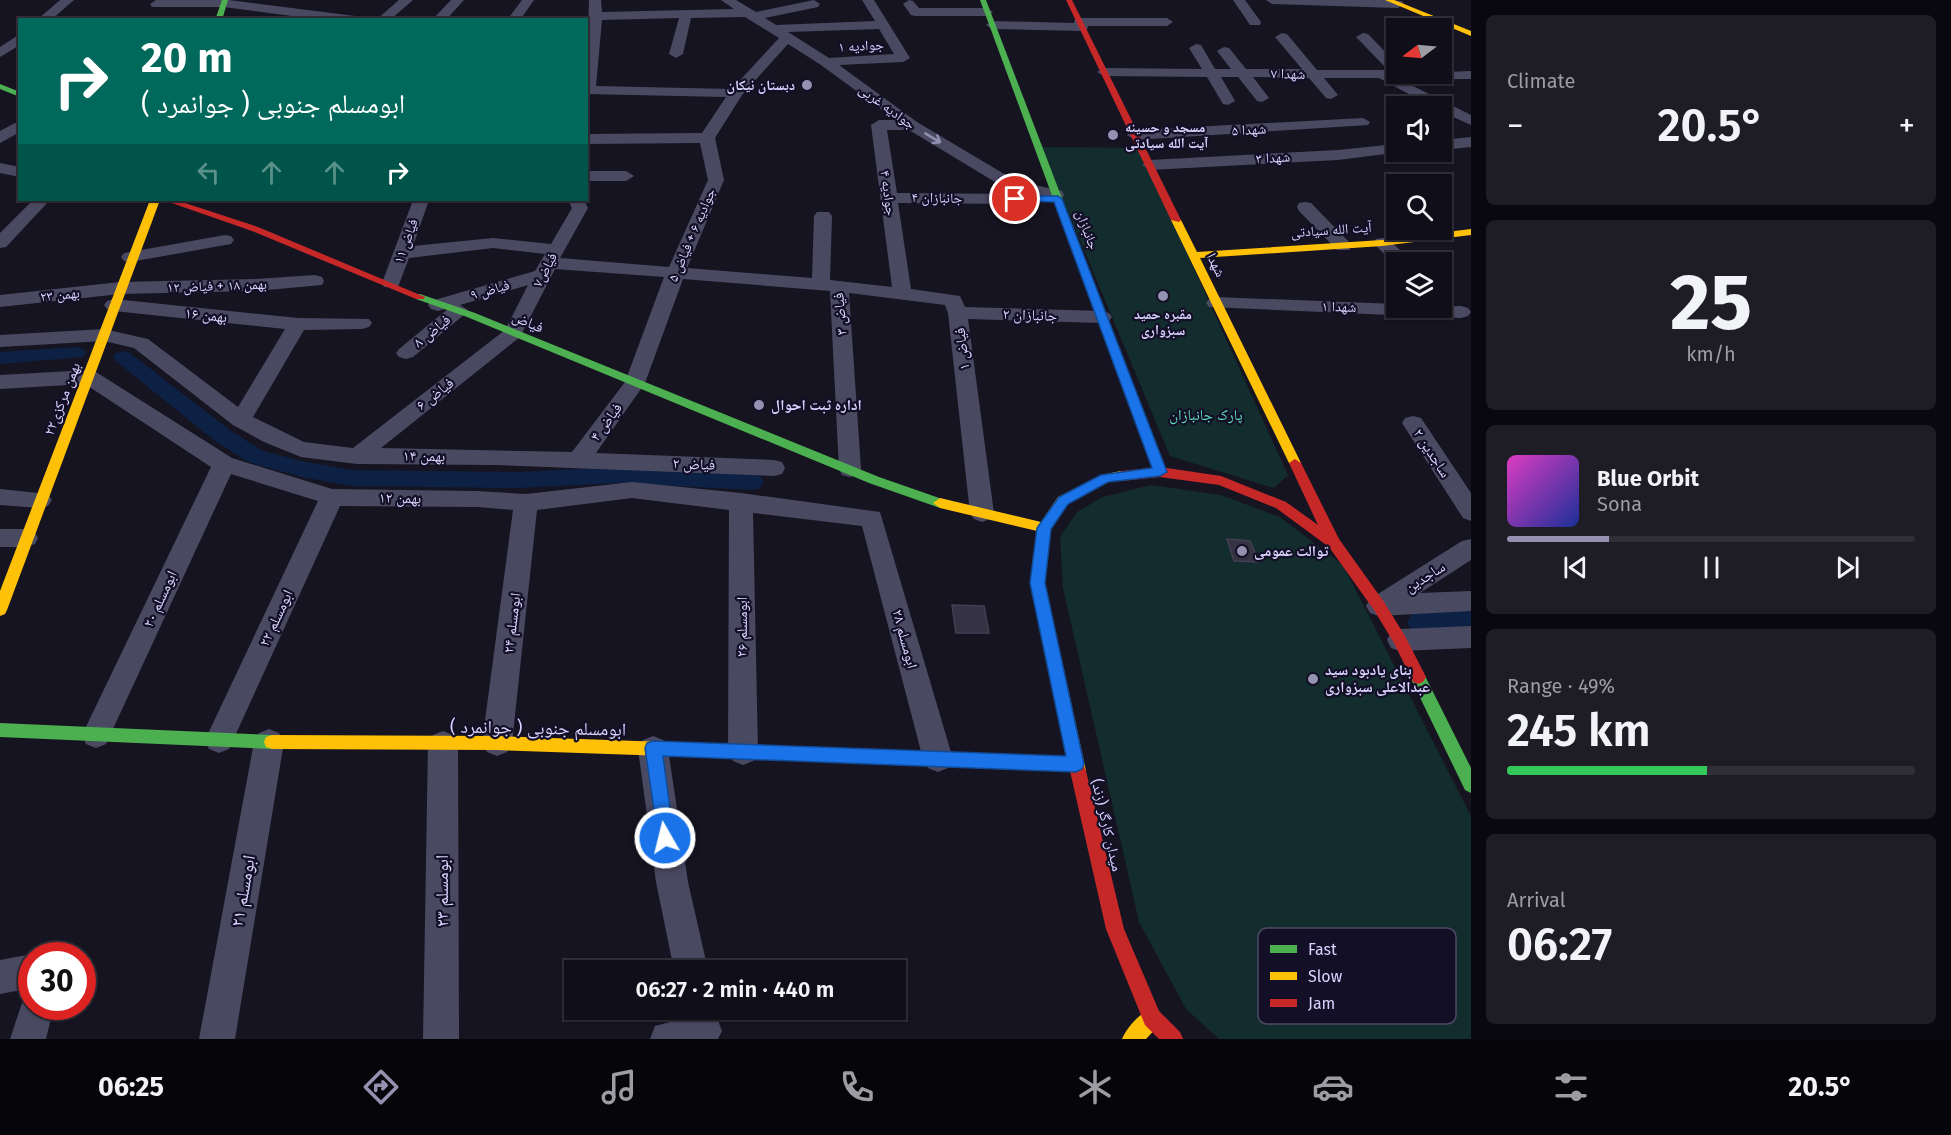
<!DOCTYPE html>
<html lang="en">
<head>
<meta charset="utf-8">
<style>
  body { margin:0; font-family:"Fira Sans","Noto Naskh Arabic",sans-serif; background:#1e1d26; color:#f1f3f6; height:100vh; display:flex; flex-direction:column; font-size:22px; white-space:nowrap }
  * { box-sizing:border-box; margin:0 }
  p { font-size:20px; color:#9c9ca2 }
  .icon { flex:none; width:33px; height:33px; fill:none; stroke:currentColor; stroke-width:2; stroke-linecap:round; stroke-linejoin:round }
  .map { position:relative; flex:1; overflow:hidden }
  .panel { display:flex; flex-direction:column; gap:15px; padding:15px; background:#09080e; width:480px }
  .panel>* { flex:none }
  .guide { position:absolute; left:18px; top:18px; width:570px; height:183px; border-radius:0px; box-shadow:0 2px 4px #0004,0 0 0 2px #302f38; background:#00695c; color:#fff; overflow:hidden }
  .needle { width:39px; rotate:254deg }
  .tools { position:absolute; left:1386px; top:18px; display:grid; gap:12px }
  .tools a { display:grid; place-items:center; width:66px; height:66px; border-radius:0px; background:#100f19; box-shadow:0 2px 4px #0004,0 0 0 2px #302f38; font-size:30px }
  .speed { position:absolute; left:18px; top:942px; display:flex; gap:12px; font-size:30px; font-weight:700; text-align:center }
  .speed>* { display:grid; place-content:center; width:78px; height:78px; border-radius:50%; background:#100f19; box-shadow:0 2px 4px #0004,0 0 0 2px #302f38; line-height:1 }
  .speed .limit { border:9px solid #d22; background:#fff; color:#111 }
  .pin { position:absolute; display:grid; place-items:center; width:51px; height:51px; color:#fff; margin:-26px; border:3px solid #fff; border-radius:50%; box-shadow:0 2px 6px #0007 }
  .me { position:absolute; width:66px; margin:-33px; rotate:352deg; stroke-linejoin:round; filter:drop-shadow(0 0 4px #0008) }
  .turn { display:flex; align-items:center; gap:21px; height:126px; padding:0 24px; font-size:27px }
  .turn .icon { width:78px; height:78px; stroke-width:2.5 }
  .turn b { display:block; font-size:42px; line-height:51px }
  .lanes { display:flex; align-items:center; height:57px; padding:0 24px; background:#0003; justify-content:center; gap:30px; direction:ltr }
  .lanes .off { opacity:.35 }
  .big { font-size:45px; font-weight:600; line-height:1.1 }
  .panel .card { flex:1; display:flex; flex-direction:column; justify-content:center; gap:9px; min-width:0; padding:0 21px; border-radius:9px; background:#1e1d26 }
  .panel .dial { align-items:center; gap:0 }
  .dial b { font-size:78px; line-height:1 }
  .song { display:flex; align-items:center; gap:18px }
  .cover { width:72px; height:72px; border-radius:9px; background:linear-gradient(135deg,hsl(310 70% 55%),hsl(230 70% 35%)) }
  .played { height:6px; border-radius:3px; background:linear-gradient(90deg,#9591b1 25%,#302f38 25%) }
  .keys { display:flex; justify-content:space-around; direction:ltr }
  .heat { display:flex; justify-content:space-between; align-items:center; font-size:33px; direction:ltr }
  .charge { height:9px; border-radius:4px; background:linear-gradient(90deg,#34c759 49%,#302f38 0) }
  .trip { position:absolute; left:564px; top:960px; width:342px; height:60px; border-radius:0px; background:#100f19; box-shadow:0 2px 4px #0004,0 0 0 2px #302f38; font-weight:600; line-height:60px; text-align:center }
  .menu { display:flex; height:96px; justify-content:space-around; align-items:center; background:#06060a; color:#9c9ca2 }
  .menu .icon { width:42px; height:42px }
  .menu .current { color:#9591b1 }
  .menu b { font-size:27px; color:#f1f3f6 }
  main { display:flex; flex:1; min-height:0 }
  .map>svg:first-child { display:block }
  .green { fill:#132c2d }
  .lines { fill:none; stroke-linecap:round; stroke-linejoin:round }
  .canal { fill:#0d2144; fill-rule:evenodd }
  .building { fill:#343243; stroke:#433f54; stroke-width:1.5 }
  .street { fill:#4a4962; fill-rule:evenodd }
  .fast { fill:#4caf50; fill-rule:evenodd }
  .slow { fill:#ffc107; fill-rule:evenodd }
  .jam { fill:#c62828; fill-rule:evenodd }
  .oneway { stroke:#928eb0 }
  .route { fill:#1a73e8; stroke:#114b97; stroke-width:1.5 }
  .poi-dot { fill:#9591b1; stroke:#130f26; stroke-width:2 }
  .labels { text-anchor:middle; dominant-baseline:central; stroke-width:4.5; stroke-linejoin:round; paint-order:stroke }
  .far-street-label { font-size:14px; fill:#d9d4ff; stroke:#130f26 }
  .far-poi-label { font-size:14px; font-weight:bold; fill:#d9d4ff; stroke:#130f26; text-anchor:end }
  .street-label { font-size:15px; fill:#d9d4ff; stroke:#130f26 }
  .poi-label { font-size:15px; font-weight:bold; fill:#d9d4ff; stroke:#130f26; text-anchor:start }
  .park-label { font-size:15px; fill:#5fe0c0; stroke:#130f26 }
  .near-street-label { font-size:18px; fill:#d9d4ff; stroke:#130f26 }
  .key { fill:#130f26; stroke:#4e4a67; stroke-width:1.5 }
  .key-label { font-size:16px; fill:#d9d4ff }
</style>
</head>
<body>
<main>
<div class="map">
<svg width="1471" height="1039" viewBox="0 0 1471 1039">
  <rect width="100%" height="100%" fill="#161421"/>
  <!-- green -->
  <g class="green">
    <path d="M1041,147L1139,148L1288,475L1274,488L1170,456Z"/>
    <path d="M1151,485L1221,495L1280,517L1343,565L1471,816V1039H1219L1186,1009L1139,922L1063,588L1060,537L1077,512L1103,497Z"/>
  </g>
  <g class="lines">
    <!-- canal -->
    <g class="canal">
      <path d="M76,347L83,349L86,353L83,357L0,364V352Z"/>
      <path d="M123,351L130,353L231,431L263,451L302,461L351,470L517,472L620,467L752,474L760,476L764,482L760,488L752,490L620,483L517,488L351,486L302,477L248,462L215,441L116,361L113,357L116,353Z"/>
      <path d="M1471,608V628L1420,633L1411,629L1407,622L1411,615L1420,611Z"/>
    </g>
  </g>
  <!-- building -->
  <g class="building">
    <path d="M1227,539L1250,541L1259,562L1234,561Z"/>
    <path d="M952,605L984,606L989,633H956Z"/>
  </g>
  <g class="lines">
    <!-- street -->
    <g class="street">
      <path d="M60,0H74L51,20H37Z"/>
      <path d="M156,0H229L355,16L361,20H322L224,7H152L150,4Z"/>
      <path d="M399,0H413L390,20H376Z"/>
      <path d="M451,0H464L446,20H432Z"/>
      <path d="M522,0H534L520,20H507Z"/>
      <path d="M589,0H601L602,12L734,9L721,0H736L756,12L814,0L820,4L818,7L765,18L776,25L875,21L862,0H874L910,58L903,62L839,65L917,122L1016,181L1062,191L1064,195L1062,199L1056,200L1040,196L1041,199L1039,203L1033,204L898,203L911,289L960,296L965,307L1102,311L1109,313L1112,317L1109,321L1102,323L968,319L994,513L990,519L982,522L974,519L970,513L948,313L945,305L849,293L861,469L858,475L850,477L842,475L839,469L830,291L683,279L645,383L596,453L774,460L782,462L785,468L782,474L774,476L495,465L357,464L301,457L264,442L233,425L134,348L104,341L0,347V335L104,329L148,339L238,407L285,329L114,311L107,309L104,305L107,301L114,299L298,318L369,319L372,323L369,327L362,329L304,330L253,417L304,442L353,448L505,330L528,285L460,305L468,310L465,314L413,357L406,359L399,357L396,353L399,349L449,308L438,311L431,309L428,305L431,301L535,271L545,254L493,248L409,258L398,287H384L382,283L413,200H429L413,246L493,238L551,244L572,208L568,200H584L588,208L560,258L669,267L708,180L700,143L586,144V134L702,133L726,97L586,94ZM745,17L779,38L732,89L596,86L602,20L679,18L669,54L676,58L683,54L691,18ZM879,29L894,54L829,58L788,32ZM788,44L821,65L896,120H879L871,125L892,287L830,280L832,216L829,212H817L814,216L812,278L687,268L724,180L715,138L742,95ZM887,130H909L1005,188L1029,194L897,193ZM555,269L664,277L625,382L572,452L381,448L520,337Z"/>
      <path d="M909,0L913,1L919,8H987L993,12L987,16H915L911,15L903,4Z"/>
      <path d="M1233,0H1245L1261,22L1260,25H1250Z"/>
      <path d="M1266,0H1388L1402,1L1404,4L1398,8L1272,4Z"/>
      <path d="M1080,18H1167L1173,22L1167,26H1088L1087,30L1082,31L992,29L986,25L992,21L1074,23L1075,19Z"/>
      <path d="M1282,33L1287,34L1317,70H1388L1356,37L1363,33L1368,34L1396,63V74L1471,71V79H1399L1471,115V125L1442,112V106H1431L1379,78H1324L1338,95L1331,99L1326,98L1309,78L1253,77L1269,98L1262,102L1257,101L1238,77H1221L1235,101L1228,105L1223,104L1207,77L1104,76L1097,72L1104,68L1202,69L1189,48L1196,44L1201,45L1215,69H1231L1217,51L1224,47L1229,48L1246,69H1302L1275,37Z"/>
      <path d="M20,34V45L0,57V47Z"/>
      <path d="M1363,118L1370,122L1368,125L1135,140L1127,135L1135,130Z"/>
      <path d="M15,123L20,125V132L0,143V131Z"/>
      <path d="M1471,137V147L1442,150V140Z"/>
      <path d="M1396,144V152H1402L1338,160L1150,170L1142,165L1150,160L1338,150Z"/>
      <path d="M0,163L20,167V177L0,173Z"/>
      <path d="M586,171H626L634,176L626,181H586Z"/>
      <path d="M33,200H50L6,247L0,248V233Z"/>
      <path d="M1305,202L1311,203L1349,242L1352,246L1349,250H1337L1299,211L1297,207L1299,203Z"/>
      <path d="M225,235L231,236L234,240L231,244L130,262L124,261L121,257L124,253L130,252Z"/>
      <path d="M1382,238L1388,239L1413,262H1396V265L1373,243L1376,239Z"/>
      <path d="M315,275L322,277L324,281L322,285L256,291L120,294L0,307V295L120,282L256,279Z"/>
      <path d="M1216,297L1396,304V308L1461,306L1468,308L1471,312L1468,316L1461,318L1209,307L1206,303L1209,299Z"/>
      <path d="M89,370L96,372L232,458L332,489L477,491L526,494L632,482L741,493L880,512L953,759L948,768L938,772L928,768L923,759L862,526L753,513L758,752L753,761L743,765L733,761L728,752L729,510L632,498L537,510L512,743L507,752L497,756L487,752L482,743L513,510L477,507L340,506L229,749L219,753L209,749L205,740L318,501L231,474L106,744L96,748L86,744L82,735L211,467L85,384L0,389V375Z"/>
      <path d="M1413,416L1421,418L1471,493V521L1463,518L1402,423L1405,418Z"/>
      <path d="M0,489L48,494L52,500L48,506L40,508L0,505Z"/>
      <path d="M0,529H26L35,532L38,538L35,544L26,547H0Z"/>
      <path d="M1471,539V560L1420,593L1471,591V611L1379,616L1370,613L1366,606L1370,599L1462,541Z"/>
      <path d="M1471,626V648L1400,651L1391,648L1387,640L1391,632L1400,629Z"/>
      <path d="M269,729L279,733L284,742L235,1039H199L254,742L259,733Z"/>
      <path d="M443,731L453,735L458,744L459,1039H423L428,744L433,735Z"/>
      <path d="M653,736L663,740L668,749L688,882L708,970H674L656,882L638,749L643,740Z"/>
      <path d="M32,954L36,956H32V988L0,994V960Z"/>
      <path d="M32,991V1006H54L46,1039H10L25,994Z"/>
      <path d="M704,1013L717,1018L722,1031L718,1039H650L655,1026Z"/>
    </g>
    <!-- fast -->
    <g class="fast">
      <path d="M222,0H228L222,20H215Z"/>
      <path d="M980,0H986L1088,266L1087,268H1079L1078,266Z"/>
      <path d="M0,84L20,92V97L0,89Z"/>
      <path d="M420,294L475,313L879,477L945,500L947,503L940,508L869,483L467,317L416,299V295Z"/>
      <path d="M1418,670L1423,672L1471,768V793L1465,790L1410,677L1413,672Z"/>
      <path d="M0,723L272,735L278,737L280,742L278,747L272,749L0,737Z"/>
      <path d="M752,745L1076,757L1082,759L1084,764L1082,769L1076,771L752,759L746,757L744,752L746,747Z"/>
    </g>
    <!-- slow -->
    <g class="slow">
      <path d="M1385,0H1394L1471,31V36Z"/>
      <path d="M150,200H160L7,610L5,614L0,616V591Z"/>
      <path d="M1176,217L1181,220L1197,252L1382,240L1471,229V235L1382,246L1200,258L1301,463L1295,467L1289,463L1171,220Z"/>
      <path d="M1083,263L1088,266L1166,472L1165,475H1155L1154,472L1078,266Z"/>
      <path d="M1121,471L1127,476L1126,479L1109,482L1068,503L1051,529L1045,583L1086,771L1084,776L1078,779L1072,776L1070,771L1031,583L1037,531L940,508L933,503L940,498L1041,522L1058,497L1101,475Z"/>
      <path d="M272,735L497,736L752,745L758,747L760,752L758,757L752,759L497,750L272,749L266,747L264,742L266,737Z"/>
      <path d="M1152,1008L1159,1011L1162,1018L1159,1025L1146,1039H1122C1127,1027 1140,1013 1152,1008Z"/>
    </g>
    <!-- jam -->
    <g class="jam">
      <path d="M1066,0H1072L1181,220L1179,222L1171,220Z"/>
      <path d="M163,200H176L258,227L425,297L424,299H416L252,231Z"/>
      <path d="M1295,459L1301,463L1339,539L1384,602L1405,636L1426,677L1423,682L1418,684L1413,682L1394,643L1374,610L1329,547L1276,508L1219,485L1160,477L1121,481L1115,476L1121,471L1160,467L1221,476L1286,502L1318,525L1289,463Z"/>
      <path d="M1078,763L1084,766L1086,771L1124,929L1159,1011L1180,1032L1183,1039H1159L1145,1025L1106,929L1070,771L1072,766Z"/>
    </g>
  </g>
  <!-- one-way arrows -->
  <defs><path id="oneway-shaft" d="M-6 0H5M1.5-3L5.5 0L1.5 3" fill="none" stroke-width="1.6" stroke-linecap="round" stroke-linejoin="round" transform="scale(1.5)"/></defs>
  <use class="oneway" href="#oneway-shaft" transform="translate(933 138) rotate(31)"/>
  <!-- route -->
  <path class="route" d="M1015,196H1058L1062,199L1167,472L1160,476L1108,482L1068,504L1051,529L1045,583L1084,764L1082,769L1076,772L663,756L674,838L672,844L665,846L659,844L645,748L647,743L653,741L1066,756L1030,583L1037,528L1059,497L1101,475L1152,468L1054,202L1012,201L1011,199Z"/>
  <!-- markers -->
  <g class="poi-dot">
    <circle cx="807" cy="85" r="6"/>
    <circle cx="1113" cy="135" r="6"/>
    <circle cx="1163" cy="296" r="6"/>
    <circle cx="759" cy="405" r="6"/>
    <circle cx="1242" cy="551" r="6"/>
    <circle cx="1313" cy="679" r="6"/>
  </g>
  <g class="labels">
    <!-- far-street labels -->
    <g class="far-street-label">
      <text transform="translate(861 46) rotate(-3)">جوادیه ۱</text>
      <text transform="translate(1288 74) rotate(1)">شهدا ۷</text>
      <text transform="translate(887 107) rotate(36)">جوادیه غربی</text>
      <text transform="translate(1249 130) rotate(-3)">شهدا ۵</text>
      <text transform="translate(1273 158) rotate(-3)">شهدا ۳</text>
      <text transform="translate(888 193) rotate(82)">جوادیه ۴</text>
      <text transform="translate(937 198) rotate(1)">جانبازان ۴</text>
      <text transform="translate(1087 230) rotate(69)">جانبازان</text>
      <text transform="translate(1331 230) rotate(-4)">آیت الله سیادتی</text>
      <text transform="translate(692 235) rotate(-67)">جوادیه ۶ + فیاض ۵</text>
      <text transform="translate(406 241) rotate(-70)">فیاض ۱۱</text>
      <text transform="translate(1216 265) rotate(64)">شهدا</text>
      <text transform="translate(545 270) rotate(-62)">فیاض۷</text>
      <text transform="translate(217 286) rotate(-2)">بهمن ۱۸ + فیاض ۱۲</text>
      <text transform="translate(490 290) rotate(-16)">فیاض ۹</text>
      <text transform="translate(60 295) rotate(-6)">بهمن ۲۳</text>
      <text transform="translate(1339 307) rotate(2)">شهدا ۱</text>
    </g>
    <!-- far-poi labels -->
    <g class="far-poi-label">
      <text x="795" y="85">دبستان نیکان</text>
      <text x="1125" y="127" text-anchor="start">مسجد و حسینه<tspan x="1125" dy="16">آیت الله سیادتی</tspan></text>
      <text x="1163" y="314" text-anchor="middle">مقبره حمید<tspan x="1163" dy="16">سبزواری</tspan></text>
    </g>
    <!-- street labels -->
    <g class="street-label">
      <text transform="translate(840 314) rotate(-95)">فیاض ۳</text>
      <text transform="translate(206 315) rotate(6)">بهمن ۱۶</text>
      <text transform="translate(1030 315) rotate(2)">جانبازان ۲</text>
      <text transform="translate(528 322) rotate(23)">فیاض</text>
      <text transform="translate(432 331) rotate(-39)">فیاض ۸</text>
      <text transform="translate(962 349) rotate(-97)">فیاض ۱</text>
      <text transform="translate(435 394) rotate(-38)">فیاض ۶</text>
      <text transform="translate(62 399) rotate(-69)">۲۲بهمن مرکزی</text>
      <text transform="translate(606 422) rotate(-54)">فیاض ۴</text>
      <text transform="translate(1432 453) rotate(57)">ساجدین ۲</text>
      <text transform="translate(424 456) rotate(1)">بهمن ۱۴</text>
      <text transform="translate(694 464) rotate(2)">فیاض ۲</text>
      <text transform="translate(400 498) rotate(1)">بهمن ۱۲</text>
      <text transform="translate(1425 577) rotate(-32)">ساجدین</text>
      <text transform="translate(160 599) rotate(-65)">ابومسلم ۲۰</text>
      <text transform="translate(276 618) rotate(-65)">ابومسلم ۲۲</text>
      <text transform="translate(512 623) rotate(-83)">ابومسلم ۲۴</text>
      <text transform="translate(742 627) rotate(-90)">ابومسلم ۲۶</text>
      <text transform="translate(905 639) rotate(75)">ابومسلم ۲۸</text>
      <text transform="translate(1107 825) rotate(77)">میدان کارگر (زند)</text>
    </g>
    <!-- poi labels -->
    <g class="poi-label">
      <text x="771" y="405">اداره ثبت احوال</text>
      <text x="1254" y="551">توالت عمومی</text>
      <text x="1325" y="670">بنای یادبود سید<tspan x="1325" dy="17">عبدالاعلی سبزواری</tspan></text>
    </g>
    <!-- park labels -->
    <g class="park-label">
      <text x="1206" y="415">پارک جانبازان</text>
    </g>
    <!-- near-street labels -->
    <g class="near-street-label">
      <text transform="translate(538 728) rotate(1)">ابومسلم جنوبی ( جوانمرد )</text>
      <text transform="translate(243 891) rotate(-80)">ابومسلم ۲۱</text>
      <text transform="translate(442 891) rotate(-90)">ابومسلم ۲۳</text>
    </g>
  </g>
  <!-- legend -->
  <rect x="1258" y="928" width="198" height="96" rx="9" class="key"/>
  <rect x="1270" y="945" width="27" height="8" fill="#4caf50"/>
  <rect x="1270" y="972" width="27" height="8" fill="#ffc107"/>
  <rect x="1270" y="999" width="27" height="8" fill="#c62828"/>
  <g class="key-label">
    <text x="1308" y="955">Fast</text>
    <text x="1308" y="982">Slow</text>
    <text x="1308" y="1009">Jam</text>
  </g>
</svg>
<div class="tools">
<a><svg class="needle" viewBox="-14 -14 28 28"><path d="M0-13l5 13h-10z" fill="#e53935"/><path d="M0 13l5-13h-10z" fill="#9c9ca2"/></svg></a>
<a><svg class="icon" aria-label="sound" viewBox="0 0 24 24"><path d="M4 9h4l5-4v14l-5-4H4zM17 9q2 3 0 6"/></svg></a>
<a><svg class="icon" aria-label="search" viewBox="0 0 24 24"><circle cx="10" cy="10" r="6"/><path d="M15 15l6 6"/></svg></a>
<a><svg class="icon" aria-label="layers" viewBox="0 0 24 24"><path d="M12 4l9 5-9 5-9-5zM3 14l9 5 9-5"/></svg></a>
</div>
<div class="speed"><div class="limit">30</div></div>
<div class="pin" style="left:1015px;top:199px;background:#d93025"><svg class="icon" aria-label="arrive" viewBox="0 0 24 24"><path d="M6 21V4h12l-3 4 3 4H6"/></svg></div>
<svg class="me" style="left:665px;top:838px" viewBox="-20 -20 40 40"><circle r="17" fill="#1a73e8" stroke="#fff" stroke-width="3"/><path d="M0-11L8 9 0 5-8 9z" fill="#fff"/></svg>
<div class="trip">06:27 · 2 min · 440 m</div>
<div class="guide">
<div class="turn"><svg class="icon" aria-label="right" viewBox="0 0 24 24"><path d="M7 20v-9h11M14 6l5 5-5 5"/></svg><div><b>20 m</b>ابومسلم جنوبی ( جوانمرد )</div></div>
<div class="lanes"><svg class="icon off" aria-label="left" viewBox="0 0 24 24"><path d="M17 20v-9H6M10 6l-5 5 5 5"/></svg><svg class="icon off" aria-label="ahead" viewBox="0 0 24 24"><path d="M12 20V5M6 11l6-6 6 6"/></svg><svg class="icon off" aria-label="ahead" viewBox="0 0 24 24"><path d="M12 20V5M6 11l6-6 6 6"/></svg><svg class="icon" aria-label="right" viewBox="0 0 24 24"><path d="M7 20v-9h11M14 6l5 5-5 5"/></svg></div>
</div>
</div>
<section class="panel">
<div class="card"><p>Climate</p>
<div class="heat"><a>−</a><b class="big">20.5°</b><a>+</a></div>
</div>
<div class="card dial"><b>25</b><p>km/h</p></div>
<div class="card">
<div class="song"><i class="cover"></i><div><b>Blue Orbit</b><p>Sona</p></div></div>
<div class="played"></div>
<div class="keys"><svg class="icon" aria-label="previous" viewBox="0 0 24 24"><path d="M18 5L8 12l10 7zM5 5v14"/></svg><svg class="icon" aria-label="pause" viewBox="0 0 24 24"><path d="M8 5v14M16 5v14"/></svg><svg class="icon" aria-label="next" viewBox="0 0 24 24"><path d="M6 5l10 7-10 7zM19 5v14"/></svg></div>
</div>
<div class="card"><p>Range · 49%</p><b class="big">245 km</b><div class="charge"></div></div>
<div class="card"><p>Arrival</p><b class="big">06:27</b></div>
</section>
</main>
<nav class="menu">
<b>06:25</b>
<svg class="icon current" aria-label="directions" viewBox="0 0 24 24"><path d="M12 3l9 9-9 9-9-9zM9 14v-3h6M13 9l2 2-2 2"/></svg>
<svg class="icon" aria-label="music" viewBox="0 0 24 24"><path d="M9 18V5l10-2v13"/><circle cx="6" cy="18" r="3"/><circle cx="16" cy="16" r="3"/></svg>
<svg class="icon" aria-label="phone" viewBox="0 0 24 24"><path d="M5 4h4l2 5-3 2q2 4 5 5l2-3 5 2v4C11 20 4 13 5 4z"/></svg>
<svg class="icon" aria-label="climate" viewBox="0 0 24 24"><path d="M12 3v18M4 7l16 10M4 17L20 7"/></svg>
<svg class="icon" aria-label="car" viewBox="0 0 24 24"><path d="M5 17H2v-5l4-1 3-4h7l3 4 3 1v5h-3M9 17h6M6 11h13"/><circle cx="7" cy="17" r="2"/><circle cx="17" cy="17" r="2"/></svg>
<svg class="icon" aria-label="filters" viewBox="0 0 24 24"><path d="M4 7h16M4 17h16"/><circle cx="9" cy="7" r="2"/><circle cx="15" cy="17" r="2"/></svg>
<b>20.5°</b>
</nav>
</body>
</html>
